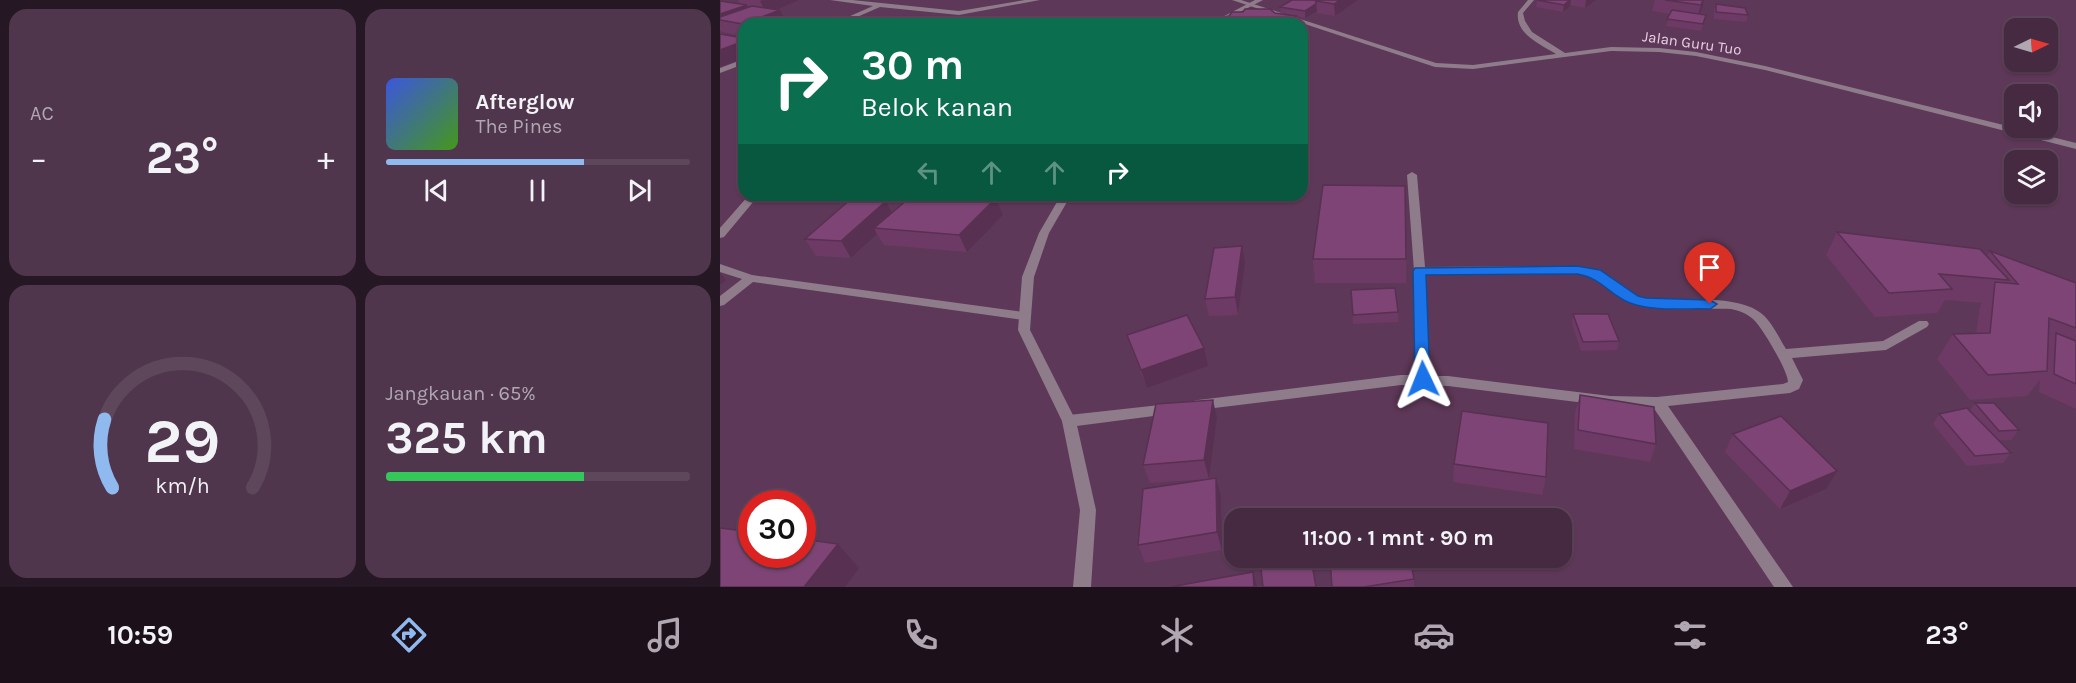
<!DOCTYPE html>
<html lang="id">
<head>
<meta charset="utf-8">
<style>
  body { margin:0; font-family:Karla,sans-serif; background:#50364d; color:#f1f3f6; height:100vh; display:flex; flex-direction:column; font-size:22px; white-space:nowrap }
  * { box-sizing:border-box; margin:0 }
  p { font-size:20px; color:#b0a7b2 }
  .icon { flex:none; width:33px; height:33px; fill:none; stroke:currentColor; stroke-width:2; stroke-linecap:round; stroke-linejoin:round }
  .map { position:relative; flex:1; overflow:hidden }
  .side { display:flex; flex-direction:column; gap:9px; padding:9px; background:#261724; width:720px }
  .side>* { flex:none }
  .banner { position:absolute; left:18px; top:18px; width:570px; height:183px; border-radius:18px; box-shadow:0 2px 4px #0004,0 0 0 2px #5e465b; background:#0b6e4f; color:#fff; overflow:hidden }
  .needle { width:39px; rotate:85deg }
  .tools { position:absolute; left:1284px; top:18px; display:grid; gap:12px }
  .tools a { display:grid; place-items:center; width:54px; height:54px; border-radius:12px; background:#462a42; box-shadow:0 2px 4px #0004,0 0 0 2px #5e465b; font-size:30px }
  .speed { position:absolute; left:18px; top:490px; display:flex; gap:12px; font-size:30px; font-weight:700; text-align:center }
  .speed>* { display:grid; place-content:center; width:78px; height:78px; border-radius:50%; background:#462a42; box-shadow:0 2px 4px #0004,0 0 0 2px #5e465b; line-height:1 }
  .speed .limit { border:9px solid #d22; background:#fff; color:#111 }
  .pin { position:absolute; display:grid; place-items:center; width:51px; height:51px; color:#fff; margin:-62px -26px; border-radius:50% 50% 50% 0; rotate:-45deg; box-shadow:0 0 6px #0007 }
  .pin .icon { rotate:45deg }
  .me { position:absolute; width:66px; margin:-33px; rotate:358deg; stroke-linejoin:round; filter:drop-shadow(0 0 4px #0008) }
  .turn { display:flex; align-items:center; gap:21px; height:126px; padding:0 24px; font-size:27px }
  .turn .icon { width:78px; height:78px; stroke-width:2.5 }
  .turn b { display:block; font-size:42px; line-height:51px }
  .lanes { display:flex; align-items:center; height:57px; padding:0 24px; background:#0003; justify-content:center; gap:30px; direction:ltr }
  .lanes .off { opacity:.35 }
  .big { font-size:45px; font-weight:700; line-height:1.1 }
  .side .tile { flex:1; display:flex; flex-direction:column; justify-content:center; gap:9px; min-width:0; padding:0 21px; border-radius:18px; background:#50364d }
  .side .dial { align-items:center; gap:0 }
  .dial svg { height:156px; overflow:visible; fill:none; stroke:#5e465b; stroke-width:7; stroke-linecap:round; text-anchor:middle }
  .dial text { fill:#f1f3f6; stroke:none }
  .song { display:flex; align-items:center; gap:18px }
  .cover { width:72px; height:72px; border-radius:9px; background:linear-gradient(135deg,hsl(230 70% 55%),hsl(100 70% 35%)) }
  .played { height:6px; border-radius:3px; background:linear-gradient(90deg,#90b9f0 65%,#5e465b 65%) }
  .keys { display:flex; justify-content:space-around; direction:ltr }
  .heat { display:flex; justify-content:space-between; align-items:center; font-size:33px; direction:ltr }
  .charge { height:9px; border-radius:4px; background:linear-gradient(90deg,#34c759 65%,#5e465b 0) }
  .side .tiles { flex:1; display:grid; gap:9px; grid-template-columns:repeat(2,1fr) }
  .trip { position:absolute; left:504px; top:508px; width:348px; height:60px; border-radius:18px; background:#462a42; box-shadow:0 2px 4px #0004,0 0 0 2px #5e465b; font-weight:700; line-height:60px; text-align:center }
  .menu { display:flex; height:96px; justify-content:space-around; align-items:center; background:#1c111a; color:#b0a7b2 }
  .menu .icon { width:42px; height:42px }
  .menu .on { color:#90b9f0 }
  .menu b { font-size:27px; color:#f1f3f6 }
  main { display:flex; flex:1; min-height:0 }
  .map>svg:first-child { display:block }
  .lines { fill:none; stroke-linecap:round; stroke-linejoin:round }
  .minor { fill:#8f7c8b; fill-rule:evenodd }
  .tertiary { fill:#8f7c8b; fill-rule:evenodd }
  .wall { fill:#6c3a65 }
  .shaded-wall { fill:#583052 }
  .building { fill:#7e4475; stroke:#583052; stroke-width:1.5 }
  .route { fill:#1a73e8; stroke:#114b97; stroke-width:1.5 }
  .labels { text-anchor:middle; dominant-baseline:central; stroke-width:5; stroke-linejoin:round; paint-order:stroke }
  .far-street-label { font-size:15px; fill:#e6cfe1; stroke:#5e3858 }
</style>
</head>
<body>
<main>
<section class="side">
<div class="tiles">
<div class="tile"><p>AC</p>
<div class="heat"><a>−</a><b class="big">23°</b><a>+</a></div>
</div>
<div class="tile">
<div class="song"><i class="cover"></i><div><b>Afterglow</b><p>The Pines</p></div></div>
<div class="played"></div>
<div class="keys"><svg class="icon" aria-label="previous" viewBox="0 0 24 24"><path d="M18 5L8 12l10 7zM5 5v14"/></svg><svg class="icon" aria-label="pause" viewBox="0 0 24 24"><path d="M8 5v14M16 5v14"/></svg><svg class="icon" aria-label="next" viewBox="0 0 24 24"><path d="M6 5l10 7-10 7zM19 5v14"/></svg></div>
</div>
<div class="tile dial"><svg viewBox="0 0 100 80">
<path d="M14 69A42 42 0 1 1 86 69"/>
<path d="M14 69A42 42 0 0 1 10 34" stroke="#90b9f0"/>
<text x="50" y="56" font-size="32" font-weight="700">29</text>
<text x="50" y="72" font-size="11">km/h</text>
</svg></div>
<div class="tile"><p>Jangkauan · 65%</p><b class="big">325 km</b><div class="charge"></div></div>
</div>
</section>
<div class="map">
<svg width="1356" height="587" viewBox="0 0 1356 587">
  <rect width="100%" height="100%" fill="#5e3858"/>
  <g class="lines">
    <!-- minor -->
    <g class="minor">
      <path d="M110,0H132L239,11L305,0H320L239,15L160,7L121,24H112L153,6Z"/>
      <path d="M512,0H521L716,63L753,65L836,54C820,44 795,34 798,12L808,0H814L803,13L805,21L812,32L845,53L891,47L939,48L976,52L1045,66L1356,143V149L1045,70L976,56L939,52L891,51L753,69L715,67Z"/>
      <path d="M24,59V64L0,73V68Z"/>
      <path d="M692,172L697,175L705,267L857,266L879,270L917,296L927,299C956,300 1021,294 1042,314C1052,322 1059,338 1066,349L1163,341L1199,321H1207L1209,324L1207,327L1166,350L1072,358L1083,380L1079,389L1070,393L948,406L1073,587H1054L933,407L890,406L728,386L681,385L478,410L473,409L471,405L473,401L478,400L681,375H696L694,271L687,175ZM857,274C883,278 888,292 909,302C932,313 984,308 1011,309C1020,311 1026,313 1033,319C1042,327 1068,371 1068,382L1063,384L937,397L890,396L728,376H710L706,275Z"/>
      <path d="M29,195H39L4,237L0,238V228Z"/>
      <path d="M0,264L32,275L304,312L310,316L304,320L33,282L4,305L0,306V296L22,279L0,272Z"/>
      <path d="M449,404L454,405L456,409L454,413L449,414L349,427L344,425L342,421L344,417L349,415Z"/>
    </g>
    <!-- tertiary -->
    <g class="tertiary">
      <path d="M535,0H543L497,24H489Z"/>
      <path d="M341,195H351L329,233L314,277L310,330L356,421L376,510L371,587H353L360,510L342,421L298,330L302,277L319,233Z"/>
    </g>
  </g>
  <!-- wall -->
  <g class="wall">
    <path d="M18,0H79L57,10L67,23L24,24V36L2,32L0,30V1L20,4Z"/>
    <path d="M572,0H638L615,16L597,13V11L585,18L576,16L577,24H496L555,13L572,15L561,13L560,7Z"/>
    <path d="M817,0H876L865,8L850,5L843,12L816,7Z"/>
    <path d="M935,0H984L979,14L984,22L981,31L946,26L950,14L932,11Z"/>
    <path d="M996,4L1028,15L1026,22L994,19V10Z"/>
    <path d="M276,198L283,215L247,252L164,245L157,234L131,258L96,256L85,239L172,213Z"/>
    <path d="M1117,232L1267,256L1270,251L1356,283V409L1319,392L1320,380L1307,396L1250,400L1217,359L1233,334L1256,333L1260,306L1262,303L1225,300L1217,313L1155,317L1106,255Z"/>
    <path d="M593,259H686V283H595Z"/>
    <path d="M525,263L518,315L489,316L485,299Z"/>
    <path d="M631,290L678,312V322L633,324Z"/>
    <path d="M853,314L899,341L897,350L861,351L852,324Z"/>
    <path d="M407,335L488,366L427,388L413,353Z"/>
    <path d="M860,395L936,444L930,462L854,449L855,413Z"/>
    <path d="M1255,403L1299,430L1291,440H1278L1291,453L1283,463L1247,466L1213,424L1219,414L1250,411Z"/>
    <path d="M497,418L489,479L430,483L423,465Z"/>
    <path d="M1013,434L1106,489L1060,509L1005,452Z"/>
    <path d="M734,464L826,477L822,495L733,482Z"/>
    <path d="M501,496L502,550L425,563L418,545Z"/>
    <path d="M694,579V587H612Z"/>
  </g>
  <!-- shaded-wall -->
  <g class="shaded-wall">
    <path d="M43,0H79L47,14L40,1Z"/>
    <path d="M620,0H638L615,16L614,4Z"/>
    <path d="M850,0H851L850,6L843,12L844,5Z"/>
    <path d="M866,0H876L865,8Z"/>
    <path d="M983,0H984L982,9L977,18L981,5Z"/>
    <path d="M596,4L597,11L585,18V11Z"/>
    <path d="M27,5L34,17L0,20V14Z"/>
    <path d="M60,10L67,23L64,24H24V26L23,24Z"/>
    <path d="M576,16L577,24H567Z"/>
    <path d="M24,41V58L0,67V50Z"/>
    <path d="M276,198L283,215L247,252L239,235Z"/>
    <path d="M166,201L174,217L154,228L157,234L131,258L121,241Z"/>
    <path d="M522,246L525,263L518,315L515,297Z"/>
    <path d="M0,273L6,280L0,285Z"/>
    <path d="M484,348L488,366L427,388L421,370Z"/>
    <path d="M493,400L497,418L489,479L484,460Z"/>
    <path d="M1117,471L1106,489L1060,509L1070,491Z"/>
    <path d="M496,478L501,496L502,550L497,532Z"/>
    <path d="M118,544L139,568L125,587H84Z"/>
    <path d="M533,572L537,587H534Z"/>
  </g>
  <!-- building -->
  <g class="building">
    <path d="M572,0H597L596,1V4L585,11L560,7Z"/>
    <path d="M597,0H620L614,4L596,1Z"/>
    <path d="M817,0H850L844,5Z"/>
    <path d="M945,0H983L981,5Z"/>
    <path d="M0,1L27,5L0,14Z"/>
    <path d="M996,4L1025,8L1028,15L996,12Z"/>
    <path d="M32,6L60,10L23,24L0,20V17Z"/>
    <path d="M525,9H550L555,13L576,16L567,24H496L498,22L497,18L509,16L512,12H523Z"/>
    <path d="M952,10L986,15L983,24L947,19Z"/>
    <path d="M0,34L24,38V41L0,50Z"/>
    <path d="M603,185L685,186L686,259H593Z"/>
    <path d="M193,195H237L276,198L239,235L154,228Z"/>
    <path d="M131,199L166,201L121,241L85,239Z"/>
    <path d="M1117,232L1260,249L1289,280L1219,274L1232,289L1169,293Z"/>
    <path d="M522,246L515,297L485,299L494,248Z"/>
    <path d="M1270,251L1356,283V328L1329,318L1327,371L1268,375L1233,334L1270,333L1275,282L1298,284Z"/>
    <path d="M675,288L678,312L633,315L631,290Z"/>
    <path d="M853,314H888L899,341L863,342Z"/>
    <path d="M467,315L484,348L421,370L407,335Z"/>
    <path d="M1336,333L1356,341V384L1334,374Z"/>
    <path d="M860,395L934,407L936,444L858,430Z"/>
    <path d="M493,400L484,460L423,465L436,404Z"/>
    <path d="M1255,403H1274L1299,430L1279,431Z"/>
    <path d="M1247,408L1291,453L1255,456L1219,414Z"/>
    <path d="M742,411L828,423L826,477L734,464Z"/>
    <path d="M1061,416L1117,471L1070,491L1013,434Z"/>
    <path d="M496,478L497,532L418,545L423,489Z"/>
    <path d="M0,528L32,532V555H82V539L118,544L84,587H0Z"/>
    <path d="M545,558H591L596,587H543L540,559Z"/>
    <path d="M610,558H690L694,579L644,587H612Z"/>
    <path d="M533,572L534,587H450Z"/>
  </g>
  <!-- route -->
  <path class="route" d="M857,266L880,270L918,296L926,298L990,300L997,304L990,309C965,308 934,312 910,303C889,295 882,278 857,274L706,275L710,379L708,383H697L695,379L693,271L695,268Z"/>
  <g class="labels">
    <!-- far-street labels -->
    <g class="far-street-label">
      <text transform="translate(972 43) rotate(8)">Jalan Guru Tuo</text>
    </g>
  </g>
</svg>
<div class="tools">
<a><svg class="needle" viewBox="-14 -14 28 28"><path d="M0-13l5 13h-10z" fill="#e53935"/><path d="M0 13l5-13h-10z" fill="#b0a7b2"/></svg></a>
<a><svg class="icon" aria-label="sound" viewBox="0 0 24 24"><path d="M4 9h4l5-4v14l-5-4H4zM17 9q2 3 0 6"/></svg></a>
<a><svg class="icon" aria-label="layers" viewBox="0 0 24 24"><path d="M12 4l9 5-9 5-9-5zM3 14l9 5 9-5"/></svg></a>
</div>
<div class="speed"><div class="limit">30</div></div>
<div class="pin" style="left:990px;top:304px;background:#d93025"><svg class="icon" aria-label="arrive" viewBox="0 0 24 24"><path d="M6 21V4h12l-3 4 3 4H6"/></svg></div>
<svg class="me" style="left:703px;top:379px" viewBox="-20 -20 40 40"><path d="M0-17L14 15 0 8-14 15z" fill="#1a73e8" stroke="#fff" stroke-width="4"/></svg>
<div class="trip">11:00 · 1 mnt · 90 m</div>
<div class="banner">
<div class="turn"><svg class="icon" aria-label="right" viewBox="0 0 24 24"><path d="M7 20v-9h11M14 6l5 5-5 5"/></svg><div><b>30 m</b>Belok kanan</div></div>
<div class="lanes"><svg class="icon off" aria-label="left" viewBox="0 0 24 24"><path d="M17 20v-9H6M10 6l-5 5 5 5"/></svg><svg class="icon off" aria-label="ahead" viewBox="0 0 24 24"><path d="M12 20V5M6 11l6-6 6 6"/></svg><svg class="icon off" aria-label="ahead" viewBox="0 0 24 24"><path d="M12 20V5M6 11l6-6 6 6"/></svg><svg class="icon" aria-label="right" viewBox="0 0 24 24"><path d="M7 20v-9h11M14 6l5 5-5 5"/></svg></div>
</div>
</div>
</main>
<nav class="menu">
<b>10:59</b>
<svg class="icon on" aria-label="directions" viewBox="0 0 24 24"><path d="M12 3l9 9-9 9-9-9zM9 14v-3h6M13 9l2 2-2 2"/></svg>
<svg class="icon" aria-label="music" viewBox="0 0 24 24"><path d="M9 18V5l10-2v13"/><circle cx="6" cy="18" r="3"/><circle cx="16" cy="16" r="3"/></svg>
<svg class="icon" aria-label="phone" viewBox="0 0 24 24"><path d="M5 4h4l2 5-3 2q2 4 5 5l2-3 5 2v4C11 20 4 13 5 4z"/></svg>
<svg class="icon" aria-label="climate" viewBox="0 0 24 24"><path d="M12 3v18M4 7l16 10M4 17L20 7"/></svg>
<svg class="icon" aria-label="car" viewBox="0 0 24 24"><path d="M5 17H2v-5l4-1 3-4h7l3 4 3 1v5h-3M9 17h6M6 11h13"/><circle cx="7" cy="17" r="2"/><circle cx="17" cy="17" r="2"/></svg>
<svg class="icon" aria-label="filters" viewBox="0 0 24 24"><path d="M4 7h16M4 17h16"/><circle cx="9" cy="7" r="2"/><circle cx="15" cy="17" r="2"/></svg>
<b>23°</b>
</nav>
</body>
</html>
